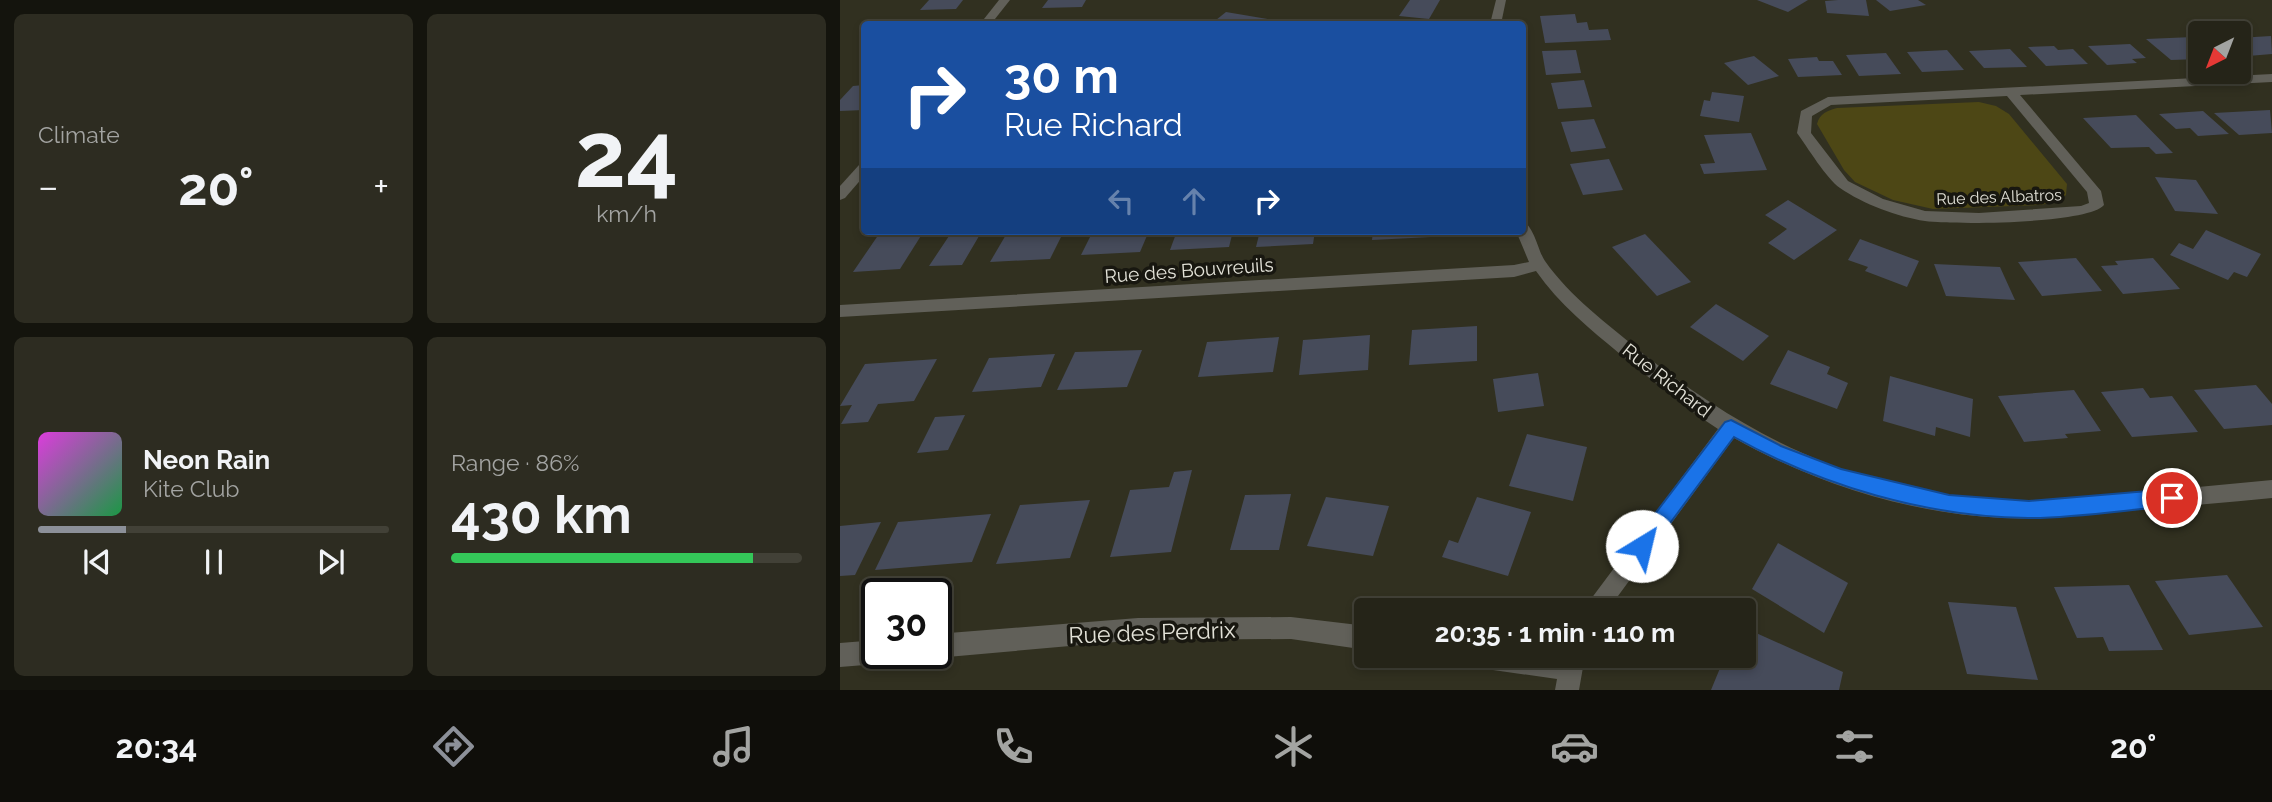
<!DOCTYPE html>
<html lang="en">
<head>
<meta charset="utf-8">
<style>
  body { margin:0; font-family:Raleway,sans-serif; background:#2d2c21; color:#f1f3f6; height:100vh; display:flex; flex-direction:column; font-size:26px; white-space:nowrap }
  * { box-sizing:border-box; margin:0 }
  p { font-size:23px; color:#a3a4a2 }
  .icon { flex:none; width:38px; height:38px; fill:none; stroke:currentColor; stroke-width:2; stroke-linecap:round; stroke-linejoin:round }
  .map { position:relative; flex:1; overflow:hidden }
  .panel { display:flex; flex-direction:column; gap:14px; padding:14px; background:#14140d; width:840px }
  .panel>* { flex:none }
  .guide { position:absolute; left:21px; top:21px; width:665px; height:214px; border-radius:7px; box-shadow:0 4px 10px #0003,0 0 0 2px #424137; background:#1a4fa0; color:#fff; overflow:hidden }
  .needle { width:46px; rotate:222deg }
  .tools { position:absolute; left:1348px; top:21px; display:grid; gap:14px }
  .tools a { display:grid; place-items:center; width:63px; height:63px; border-radius:7px; background:#252418; box-shadow:0 4px 10px #0003,0 0 0 2px #424137; font-size:35px }
  .speed { position:absolute; left:21px; top:578px; display:flex; gap:14px; font-size:35px; font-weight:700; text-align:center }
  .speed>* { display:grid; place-content:center; width:91px; height:91px; border-radius:50%; background:#252418; box-shadow:0 4px 10px #0003,0 0 0 2px #424137; line-height:1 }
  .speed .limit { border:4px solid #111; border-radius:10px; background:#fff; color:#111 }
  .pin { position:absolute; display:grid; place-items:center; width:60px; height:60px; color:#fff; margin:-30px; border:4px solid #fff; border-radius:50%; box-shadow:0 2px 7px #0007 }
  .me { position:absolute; width:77px; margin:-38px; rotate:36deg; stroke-linejoin:round; filter:drop-shadow(0 0 5px #0008) }
  .turn { display:flex; align-items:center; gap:24px; height:147px; padding:0 28px; font-size:32px }
  .turn .icon { width:91px; height:91px; stroke-width:2.5 }
  .turn b { display:block; font-size:49px; line-height:60px }
  .lanes { display:flex; align-items:center; height:66px; padding:0 28px; background:#0003; justify-content:center; gap:35px; direction:ltr }
  .lanes .off { opacity:.35 }
  .big { font-size:52px; font-weight:700; line-height:1.1 }
  .panel .tile { flex:1; display:flex; flex-direction:column; justify-content:center; gap:10px; min-width:0; padding:0 24px; border-radius:10px; background:#2d2c21 }
  .panel .dial { align-items:center; gap:0 }
  .dial b { font-size:91px; line-height:1 }
  .song { display:flex; align-items:center; gap:21px }
  .cover { width:84px; height:84px; border-radius:10px; background:linear-gradient(135deg,hsl(300 70% 55%),hsl(140 70% 35%)) }
  .played { height:7px; border-radius:4px; background:linear-gradient(90deg,#8c9099 25%,#424137 25%) }
  .keys { display:flex; justify-content:space-around; direction:ltr }
  .heat { display:flex; justify-content:space-between; align-items:center; font-size:38px; direction:ltr }
  .charge { height:10px; border-radius:5px; background:linear-gradient(90deg,#34c759 86%,#424137 0) }
  .panel .tiles { flex:1; display:grid; gap:14px; grid-template-columns:repeat(2,1fr) }
  .trip { position:absolute; left:514px; top:598px; width:402px; height:70px; border-radius:7px; background:#252418; box-shadow:0 4px 10px #0003,0 0 0 2px #424137; font-weight:700; line-height:70px; text-align:center }
  .tab-bar { display:flex; height:112px; justify-content:space-around; align-items:center; background:#0f0e0a; color:#a3a4a2 }
  .tab-bar .icon { width:49px; height:49px }
  .tab-bar .current { color:#8c9099 }
  .tab-bar b { font-size:32px; color:#f1f3f6 }
  main { display:flex; flex:1; min-height:0 }
  .map>svg:first-child { display:block }
  .green { fill:#4d4715 }
  .building { fill:#464b5a }
  .lines { fill:none; stroke-linecap:round; stroke-linejoin:round }
  .street { fill:#616059; fill-rule:evenodd }
  .route { fill:#1a73e8; stroke:#114b97; stroke-width:2 }
  .labels { text-anchor:middle; dominant-baseline:central; stroke-width:7; stroke-linejoin:round; paint-order:stroke }
  .far-street-label { font-size:16px; fill:#e3e2d8; stroke:#181710 }
  .street-label { font-size:19px; fill:#e3e2d8; stroke:#181710 }
  .near-street-label { font-size:23px; fill:#e3e2d8; stroke:#181710 }
</style>
</head>
<body>
<main>
<section class="panel">
<div class="tiles">
<div class="tile"><p>Climate</p>
<div class="heat"><a>−</a><b class="big">20°</b><a>+</a></div>
</div>
<div class="tile dial"><b>24</b><p>km/h</p></div>
<div class="tile">
<div class="song"><i class="cover"></i><div><b>Neon Rain</b><p>Kite Club</p></div></div>
<div class="played"></div>
<div class="keys"><svg class="icon" aria-label="previous" viewBox="0 0 24 24"><path d="M18 5L8 12l10 7zM5 5v14"/></svg><svg class="icon" aria-label="pause" viewBox="0 0 24 24"><path d="M8 5v14M16 5v14"/></svg><svg class="icon" aria-label="next" viewBox="0 0 24 24"><path d="M6 5l10 7-10 7zM19 5v14"/></svg></div>
</div>
<div class="tile"><p>Range · 86%</p><b class="big">430 km</b><div class="charge"></div></div>
</div>
</section>
<div class="map">
<svg width="1432" height="690" viewBox="0 0 1432 690">
  <rect width="100%" height="100%" fill="#313020"/>
  <!-- green -->
  <path class="green" d="M1139,102L1156,106L1169,114L1227,184L1226,195L1218,202L1199,205L1093,209L1053,200L1015,182L1004,170L977,124C980,113 987,111 997,108Z"/>
  <!-- building -->
  <g class="building">
    <path d="M89,0H123L116,9L80,10Z"/>
    <path d="M208,0H246L242,7L202,8Z"/>
    <path d="M570,0H600L589,19L559,16Z"/>
    <path d="M917,0H968L948,12Z"/>
    <path d="M998,0H1026L1029,16L987,13L985,1Z"/>
    <path d="M1036,0H1078L1086,5L1050,11Z"/>
    <path d="M386,12L434,20L428,24H371Z"/>
    <path d="M735,14L737,23L747,22L749,30L768,29L771,40L705,43L700,16Z"/>
    <path d="M1431,36L1432,54L1408,56L1398,48V38Z"/>
    <path d="M1353,37L1360,42V59L1331,60L1306,39Z"/>
    <path d="M1290,44L1306,58L1292,59L1297,63L1267,65L1248,46Z"/>
    <path d="M1214,46L1218,50L1233,49L1248,64L1206,66L1188,47Z"/>
    <path d="M1170,49L1187,67L1144,68L1129,51Z"/>
    <path d="M736,50L741,73L706,75L702,51Z"/>
    <path d="M1107,50L1124,70L1082,72L1067,52Z"/>
    <path d="M1046,53L1061,74L1019,76L1006,55Z"/>
    <path d="M914,56L939,76L908,85L884,63Z"/>
    <path d="M977,57L979,61H993L1002,75L958,77L948,59Z"/>
    <path d="M744,80L752,107L718,109L711,83Z"/>
    <path d="M24,85V110L0,111V100L13,86Z"/>
    <path d="M872,92L904,96L899,122L860,116L864,100L870,101Z"/>
    <path d="M1430,110L1432,133L1399,135L1374,113Z"/>
    <path d="M1363,111L1389,134L1358,136L1350,128L1336,129L1319,114Z"/>
    <path d="M1296,115L1333,153L1316,154L1309,147L1271,148L1243,118Z"/>
    <path d="M754,119L766,148L731,152L721,122Z"/>
    <path d="M911,133L927,170L864,174L860,164L875,163L864,135Z"/>
    <path d="M769,159L783,190L743,195L730,164Z"/>
    <path d="M1315,177L1356,180L1378,214L1335,211Z"/>
    <path d="M948,200L997,230L954,260L928,243L947,229L925,215Z"/>
    <path d="M1366,230L1421,254L1407,277L1394,272L1388,280L1330,255L1339,243L1353,249Z"/>
    <path d="M84,231L60,269L13,272L39,234Z"/>
    <path d="M122,231H142L122,265L89,266L109,236L119,235Z"/>
    <path d="M206,231H224L210,259L150,262L167,233Z"/>
    <path d="M253,231H309L300,252L241,255Z"/>
    <path d="M337,231H393L389,247L330,250Z"/>
    <path d="M420,231H475L473,244L416,247Z"/>
    <path d="M533,231H591V237L532,240Z"/>
    <path d="M805,234L851,282L817,296L772,247Z"/>
    <path d="M1020,239L1079,261L1067,287L1025,271L1028,267L1008,260Z"/>
    <path d="M1236,258L1262,291L1202,296L1178,262Z"/>
    <path d="M1313,258L1340,289L1283,294L1261,266L1278,265L1275,261Z"/>
    <path d="M1094,264L1160,267L1175,300L1106,296Z"/>
    <path d="M876,304L929,336L903,361L850,327Z"/>
    <path d="M637,326V361L569,365L572,330Z"/>
    <path d="M530,335L528,370L459,375L463,340Z"/>
    <path d="M439,337L433,372L358,377L367,342Z"/>
    <path d="M302,350L287,387L217,390L235,352Z"/>
    <path d="M948,350L990,367L987,374L1008,383L997,409L930,384Z"/>
    <path d="M215,354L201,387L132,392L149,358Z"/>
    <path d="M97,359L74,401L38,404L28,422L1,424L12,405L0,406L25,364Z"/>
    <path d="M698,373L704,406L658,412L653,379Z"/>
    <path d="M1050,376L1133,399L1130,437L1096,427L1095,436L1043,421Z"/>
    <path d="M1416,385L1432,404V425L1384,429L1354,390Z"/>
    <path d="M1303,388L1310,398L1332,396L1358,432L1292,437L1261,392Z"/>
    <path d="M1234,390L1261,431L1225,434L1228,438L1184,442L1158,396Z"/>
    <path d="M125,415L108,450L77,453L95,417Z"/>
    <path d="M687,434L747,447L733,501L669,486Z"/>
    <path d="M352,470L331,552L270,557L290,490L329,487L334,472Z"/>
    <path d="M451,494L439,550H390L405,495Z"/>
    <path d="M486,497L549,506L533,556L467,546Z"/>
    <path d="M637,497L691,512L668,576L602,557L609,540L618,543Z"/>
    <path d="M250,500L230,558L156,564L180,505Z"/>
    <path d="M151,514L132,562L35,570L58,522Z"/>
    <path d="M41,522L15,575L0,576V526Z"/>
    <path d="M938,543L1008,583L984,633L912,589Z"/>
    <path d="M1387,575L1423,627L1349,635L1315,581Z"/>
    <path d="M1289,585L1323,650L1269,651L1263,637L1237,638L1214,587Z"/>
    <path d="M1108,602L1176,607L1198,680L1127,674Z"/>
    <path d="M905,628L1003,672L999,690H871L885,656H905Z"/>
  </g>
  <g class="lines">
    <!-- street -->
    <g class="street">
      <path d="M159,0H170L151,24H140Z"/>
      <path d="M656,0H666L661,24H650Z"/>
      <path d="M1432,74V82L1180,95L1261,191L1264,205C1248,224 1114,225 1085,221C1058,217 1023,204 1000,188C986,178 968,148 957,133L961,111L988,97ZM1167,96L1247,192L1249,203L1241,206L1139,213L1085,211L1043,199L1008,181L971,133L972,116L991,105Z"/>
      <path d="M24,164V176L5,198L0,200V186L19,165Z"/>
      <path d="M682,221C694,225 698,251 705,261C730,297 768,324 801,352C910,439 1021,493 1162,500C1203,502 1244,497 1284,493C1333,489 1383,485 1432,480V498C1383,503 1333,507 1284,511C1243,515 1202,520 1162,518C1067,513 976,484 894,438L767,611H742L878,429C844,407 812,380 780,354C750,329 719,304 696,271L674,277L0,317V305L674,265L689,262L676,231H682Z"/>
      <path d="M451,617L527,626V650L451,639L298,640L96,658L87,653H96V634L298,618Z"/>
      <path d="M37,640V653H48L45,660L37,664L0,667V643Z"/>
      <path d="M627,656H745L739,690H715L717,679L639,668L631,664Z"/>
    </g>
  </g>
  <!-- route -->
  <path class="route" d="M891,420L941,446L1001,469L1109,495L1189,501L1332,489L1338,492L1341,498L1338,503L1332,506C1284,510 1236,518 1188,518C1087,517 982,486 894,437L808,553L802,555L795,553L792,546L795,540L885,422Z"/>
  <g class="labels">
    <!-- far-street labels -->
    <g class="far-street-label">
      <text transform="translate(1159 197) rotate(-2)">Rue des Albatros</text>
    </g>
    <!-- street labels -->
    <g class="street-label">
      <text transform="translate(349 270) rotate(-4)">Rue des Bouvreuils</text>
      <text transform="translate(827 380) rotate(38)">Rue Richard</text>
    </g>
    <!-- near-street labels -->
    <g class="near-street-label">
      <text transform="translate(312 632) rotate(-2)">Rue des Perdrix</text>
    </g>
  </g>
</svg>
<div class="tools">
<a><svg class="needle" viewBox="-14 -14 28 28"><path d="M0-13l5 13h-10z" fill="#e53935"/><path d="M0 13l5-13h-10z" fill="#a3a4a2"/></svg></a>
</div>
<div class="speed"><div class="limit">30</div></div>
<div class="pin" style="left:1332px;top:498px;background:#d93025"><svg class="icon" aria-label="arrive" viewBox="0 0 24 24"><path d="M6 21V4h12l-3 4 3 4H6"/></svg></div>
<svg class="me" style="left:802px;top:546px" viewBox="-20 -20 40 40"><circle r="19" fill="#fff"/><path d="M0-13L10 11 0 6-10 11z" fill="#1a73e8"/></svg>
<div class="trip">20:35 · 1 min · 110 m</div>
<div class="guide">
<div class="turn"><svg class="icon" aria-label="right" viewBox="0 0 24 24"><path d="M7 20v-9h11M14 6l5 5-5 5"/></svg><div><b>30 m</b>Rue Richard</div></div>
<div class="lanes"><svg class="icon off" aria-label="left" viewBox="0 0 24 24"><path d="M17 20v-9H6M10 6l-5 5 5 5"/></svg><svg class="icon off" aria-label="ahead" viewBox="0 0 24 24"><path d="M12 20V5M6 11l6-6 6 6"/></svg><svg class="icon" aria-label="right" viewBox="0 0 24 24"><path d="M7 20v-9h11M14 6l5 5-5 5"/></svg></div>
</div>
</div>
</main>
<nav class="tab-bar">
<b>20:34</b>
<svg class="icon current" aria-label="directions" viewBox="0 0 24 24"><path d="M12 3l9 9-9 9-9-9zM9 14v-3h6M13 9l2 2-2 2"/></svg>
<svg class="icon" aria-label="music" viewBox="0 0 24 24"><path d="M9 18V5l10-2v13"/><circle cx="6" cy="18" r="3"/><circle cx="16" cy="16" r="3"/></svg>
<svg class="icon" aria-label="phone" viewBox="0 0 24 24"><path d="M5 4h4l2 5-3 2q2 4 5 5l2-3 5 2v4C11 20 4 13 5 4z"/></svg>
<svg class="icon" aria-label="climate" viewBox="0 0 24 24"><path d="M12 3v18M4 7l16 10M4 17L20 7"/></svg>
<svg class="icon" aria-label="car" viewBox="0 0 24 24"><path d="M5 17H2v-5l4-1 3-4h7l3 4 3 1v5h-3M9 17h6M6 11h13"/><circle cx="7" cy="17" r="2"/><circle cx="17" cy="17" r="2"/></svg>
<svg class="icon" aria-label="filters" viewBox="0 0 24 24"><path d="M4 7h16M4 17h16"/><circle cx="9" cy="7" r="2"/><circle cx="15" cy="17" r="2"/></svg>
<b>20°</b>
</nav>
</body>
</html>
